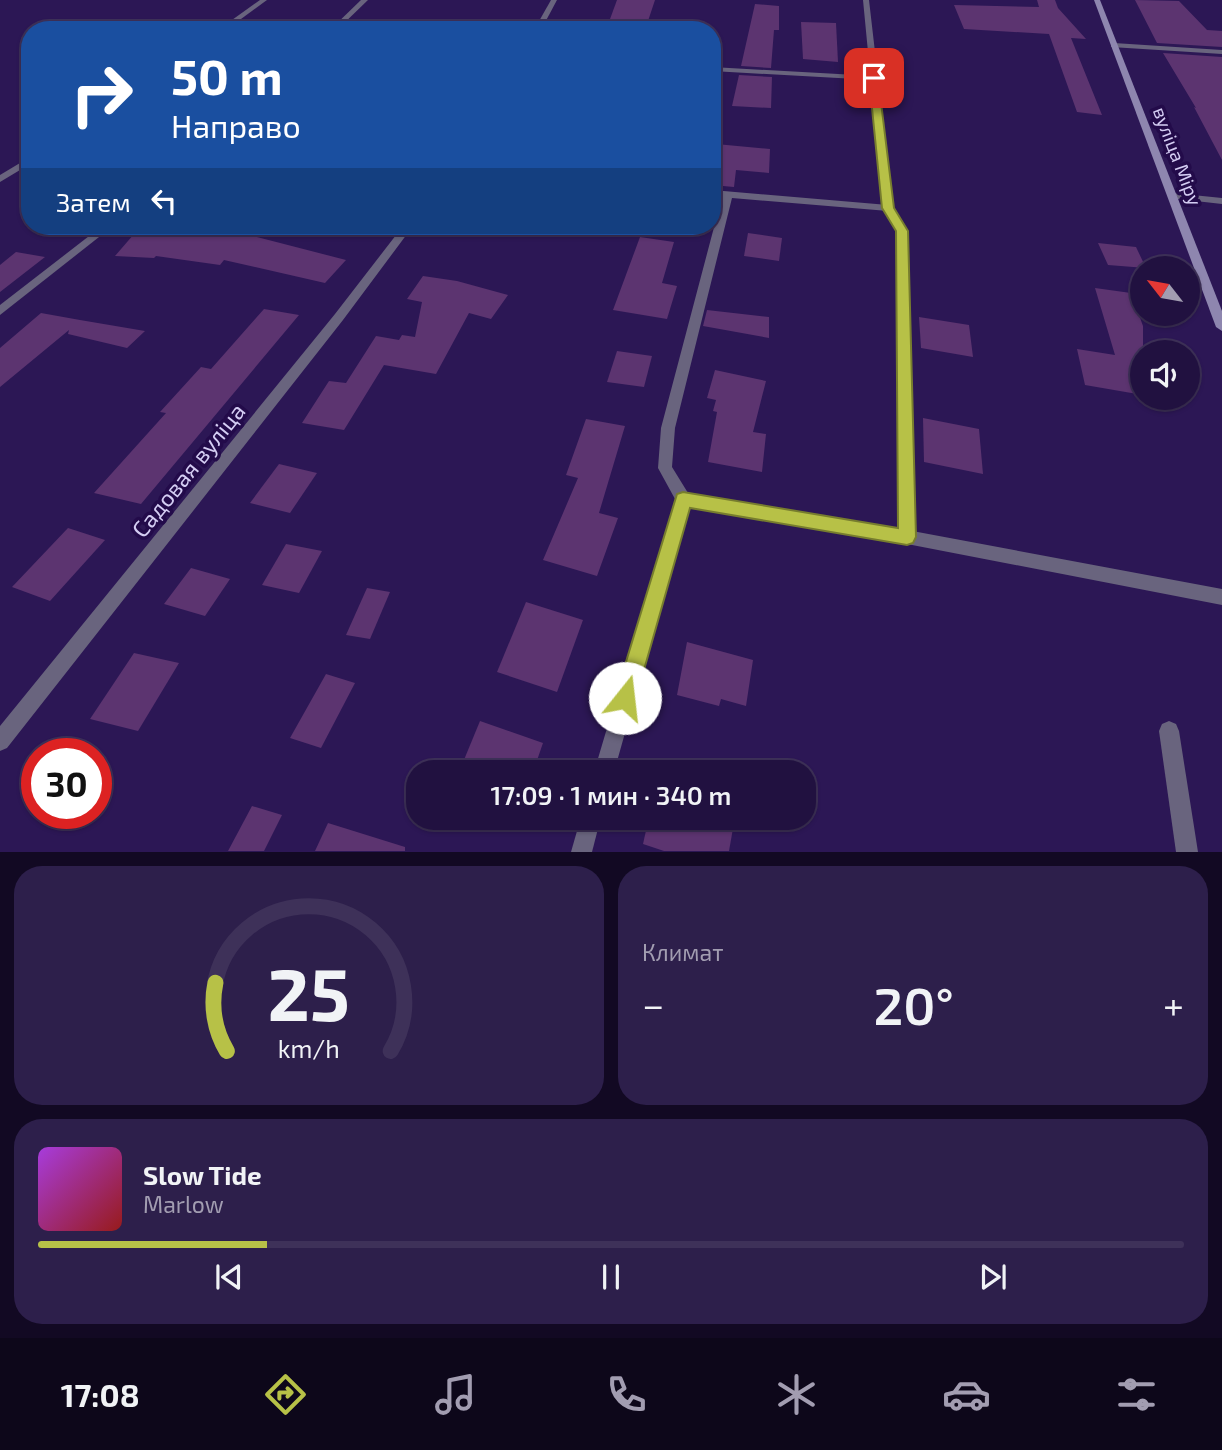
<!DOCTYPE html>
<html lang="ru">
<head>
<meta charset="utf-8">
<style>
  body { margin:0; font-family:"Exo 2",sans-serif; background:#2d1f4b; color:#f1f3f6; height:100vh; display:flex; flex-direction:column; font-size:26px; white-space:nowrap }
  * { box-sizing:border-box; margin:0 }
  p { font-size:23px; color:#a29db1 }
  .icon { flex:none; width:38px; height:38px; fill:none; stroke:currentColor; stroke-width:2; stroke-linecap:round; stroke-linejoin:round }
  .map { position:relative; height:852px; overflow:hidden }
  .details { display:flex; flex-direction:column; gap:14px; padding:14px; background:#120923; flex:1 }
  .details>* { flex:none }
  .guide { position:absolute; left:21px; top:21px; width:700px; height:214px; border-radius:28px; box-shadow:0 2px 5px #0004,0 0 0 2px #3e3159; background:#1a4fa0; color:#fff; overflow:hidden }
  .needle { width:46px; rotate:301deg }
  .buttons { position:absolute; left:1130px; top:256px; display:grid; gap:14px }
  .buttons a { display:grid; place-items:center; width:70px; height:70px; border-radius:50%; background:#211140; box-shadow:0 2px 5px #0004,0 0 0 2px #3e3159; font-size:35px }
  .speed { position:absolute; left:21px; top:738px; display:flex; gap:14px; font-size:35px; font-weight:700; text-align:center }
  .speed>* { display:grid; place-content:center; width:91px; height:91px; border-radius:50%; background:#211140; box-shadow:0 2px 5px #0004,0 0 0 2px #3e3159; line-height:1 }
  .speed .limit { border:10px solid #d22; background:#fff; color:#111 }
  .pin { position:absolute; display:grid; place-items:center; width:60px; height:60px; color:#fff; margin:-30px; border-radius:14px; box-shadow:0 4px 10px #0006 }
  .me { position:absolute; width:77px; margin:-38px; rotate:16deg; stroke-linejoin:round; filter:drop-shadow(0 0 5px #0008) }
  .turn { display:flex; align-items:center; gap:24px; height:147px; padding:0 35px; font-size:32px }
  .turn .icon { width:91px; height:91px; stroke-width:2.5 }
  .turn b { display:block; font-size:49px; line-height:60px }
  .then { display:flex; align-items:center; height:66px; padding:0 35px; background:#0003; gap:14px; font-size:26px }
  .big { font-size:52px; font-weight:600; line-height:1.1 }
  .details .tile { flex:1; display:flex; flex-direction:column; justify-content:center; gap:10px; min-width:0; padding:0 24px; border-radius:28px; background:#2d1f4b }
  .details .dial { align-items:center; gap:0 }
  .dial svg { height:182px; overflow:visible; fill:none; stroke:#3e3159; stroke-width:7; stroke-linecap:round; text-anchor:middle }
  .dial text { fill:#f1f3f6; stroke:none }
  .song { display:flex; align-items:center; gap:21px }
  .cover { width:84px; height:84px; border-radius:10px; background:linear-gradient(135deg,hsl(280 70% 55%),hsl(0 70% 35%)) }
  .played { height:7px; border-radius:4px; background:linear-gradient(90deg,#b7c147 20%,#3e3159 20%) }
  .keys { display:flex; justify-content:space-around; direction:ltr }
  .heat { display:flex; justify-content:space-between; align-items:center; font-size:38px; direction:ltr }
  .details .tiles { flex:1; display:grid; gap:14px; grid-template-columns:1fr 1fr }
  .tile:last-child { grid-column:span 2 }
  .trip { position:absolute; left:406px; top:760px; width:410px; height:70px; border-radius:28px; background:#211140; box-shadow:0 2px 5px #0004,0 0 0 2px #3e3159; font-weight:600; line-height:70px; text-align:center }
  .menu { display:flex; height:112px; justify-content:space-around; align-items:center; background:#0d071a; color:#a29db1 }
  .menu .icon { width:49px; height:49px }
  .menu .on { color:#b7c147 }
  .menu b { font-size:32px; color:#f1f3f6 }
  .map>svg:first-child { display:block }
  .building { fill:#5c3470 }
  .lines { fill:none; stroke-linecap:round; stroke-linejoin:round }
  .lane { fill:#69647e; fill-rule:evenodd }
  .street { fill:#69647e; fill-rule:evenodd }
  .secondary { fill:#8e86af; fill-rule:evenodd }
  .route { fill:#b7c147; stroke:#777d2e; stroke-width:2 }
  .labels { text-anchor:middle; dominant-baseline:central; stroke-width:7; stroke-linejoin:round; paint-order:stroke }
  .far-street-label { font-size:19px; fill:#d4cdf3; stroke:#230b4a }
  .street-label { font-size:23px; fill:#d4cdf3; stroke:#230b4a }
</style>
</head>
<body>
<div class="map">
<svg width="1222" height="852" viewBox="0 0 1222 852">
  <rect width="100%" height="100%" fill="#2c1755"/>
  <!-- building -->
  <g class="building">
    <path d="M617,0H655L645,30H606Z"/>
    <path d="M1037,0H1055L1058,8L1086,39L1071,38L1102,115L1077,112L1049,34L964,29L954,5L1039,7Z"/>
    <path d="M1135,0L1179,1L1207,30L1222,31V47L1157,43Z"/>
    <path d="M755,4L779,6V30H774L771,68L741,66Z"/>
    <path d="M801,22L836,23L838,62L803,59Z"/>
    <path d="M1163,53L1222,57V160L1194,107L1196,108Z"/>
    <path d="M739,75L772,77L771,108L732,106Z"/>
    <path d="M716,144L770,149L769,173L736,170L734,187L712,185Z"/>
    <path d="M217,226H261L253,236L346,260L325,283L224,260L220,265L156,256L154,258L115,256L134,234L208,236Z"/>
    <path d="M748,233L782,238L779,261L744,256Z"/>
    <path d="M640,237L674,242L662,283L677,286L667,319L613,310Z"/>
    <path d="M1098,243L1136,247L1146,268L1108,265Z"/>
    <path d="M16,252L45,257L0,292V265Z"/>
    <path d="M423,276L457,281L508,295L491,319L469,313L436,374L384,365L344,430L302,423L329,381L346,383L376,336L399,340L402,335L415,337L422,302L407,299Z"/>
    <path d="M1095,288L1131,293L1143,326V395L1085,385L1077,349L1115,355Z"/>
    <path d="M264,309L299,315L141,504L94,493L166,413L160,412L201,367L211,369Z"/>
    <path d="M707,310L769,317V338L703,326Z"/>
    <path d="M41,313L80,320L145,331L127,348L68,334L69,330L0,387V348Z"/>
    <path d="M919,317L969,325L973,357L921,348Z"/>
    <path d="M617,351L652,356L644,387L607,382Z"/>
    <path d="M715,370L766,381L753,432L766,434L762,472L708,462L717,412L713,411L716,400L707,398Z"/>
    <path d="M923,418L979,429L983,474L924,462Z"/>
    <path d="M586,419L625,426L599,513L618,518L597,576L543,560L578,478L566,475Z"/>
    <path d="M279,464L317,473L290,513L250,503Z"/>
    <path d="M68,528L105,540L50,601L12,587Z"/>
    <path d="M286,544L322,551L299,593L262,585Z"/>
    <path d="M191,568L230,579L205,616L164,604Z"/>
    <path d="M367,588L390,592L370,639L346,635Z"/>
    <path d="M526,602L583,620L557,692L497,672Z"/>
    <path d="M687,642L753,660L746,706L721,699L719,706L677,695Z"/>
    <path d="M134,653L179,663L138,731L90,719Z"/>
    <path d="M326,674L355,683L321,748L290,738Z"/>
    <path d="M480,721L543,743L533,772H459Z"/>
    <path d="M252,806L282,815L264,851H228Z"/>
    <path d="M649,817H735L729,851H664L643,844Z"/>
    <path d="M328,823L405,847V851H315Z"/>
  </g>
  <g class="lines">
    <!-- lane -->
    <g class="lane">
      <path d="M260,0H267L226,30H218Z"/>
      <path d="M863,0H869L893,208L907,231L915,537L913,542L907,544L901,542L899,537L897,231L883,208Z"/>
      <path d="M30,157V164L0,182V175Z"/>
      <path d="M1169,721L1176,724L1179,731L1198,852H1176L1159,731L1162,724Z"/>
    </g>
    <!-- street -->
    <g class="street">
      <path d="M361,0H368L337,30H330Z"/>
      <path d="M551,0H557L541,30H534Z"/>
      <path d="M1114,43L1222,50V54L1111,47V43Z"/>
      <path d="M712,67L874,76L878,78L874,80L712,71Z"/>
      <path d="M712,190L888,205L893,208L888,211L732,198L675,428L672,467L688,493L907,530L1222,589V605L907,544L689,506L614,772H594L675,499L658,468L661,428L722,197L712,196Z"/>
      <path d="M1173,193L1222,198V204L1169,198L1168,196Z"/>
      <path d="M102,226H113L0,315V305Z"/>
      <path d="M403,226H413L343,320L7,748L0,751V726L335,314Z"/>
      <path d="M581,817H601L592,852H571Z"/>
    </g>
    <!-- secondary -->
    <path class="secondary" d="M1094,0H1100L1222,311V331L1216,327Z"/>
  </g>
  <!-- route -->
  <path class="route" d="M874,75L878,78L894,208L908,231L916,537L913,543L907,545L690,508L636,698L633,705L625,708L618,705L615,698L677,494L683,492L898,528L896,231L882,208L869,78Z"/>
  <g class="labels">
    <!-- far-street labels -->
    <g class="far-street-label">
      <text transform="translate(1178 156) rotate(69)">вуліца Міру</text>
    </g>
    <!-- street labels -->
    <g class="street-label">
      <text transform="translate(188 470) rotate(-51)">Садовая вуліца</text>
    </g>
  </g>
</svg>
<div class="buttons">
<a><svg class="needle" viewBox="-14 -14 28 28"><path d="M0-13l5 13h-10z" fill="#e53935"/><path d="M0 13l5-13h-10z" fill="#a29db1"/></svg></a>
<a><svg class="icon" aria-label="sound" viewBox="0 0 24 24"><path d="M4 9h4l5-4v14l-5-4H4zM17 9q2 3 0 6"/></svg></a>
</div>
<div class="speed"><div class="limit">30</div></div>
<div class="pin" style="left:874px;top:78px;background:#d93025"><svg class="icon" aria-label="arrive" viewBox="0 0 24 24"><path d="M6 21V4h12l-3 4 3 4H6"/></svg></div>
<svg class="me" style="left:625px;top:698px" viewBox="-20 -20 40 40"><circle r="19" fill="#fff"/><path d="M0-13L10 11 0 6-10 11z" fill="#b7c147"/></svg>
<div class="trip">17:09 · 1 мин · 340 m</div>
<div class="guide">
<div class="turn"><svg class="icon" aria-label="right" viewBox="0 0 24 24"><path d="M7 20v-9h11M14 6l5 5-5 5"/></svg><div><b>50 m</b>Направо</div></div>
<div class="then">Затем<svg class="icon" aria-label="left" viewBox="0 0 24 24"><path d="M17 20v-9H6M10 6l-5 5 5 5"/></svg></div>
</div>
</div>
<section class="details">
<div class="tiles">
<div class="tile dial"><svg viewBox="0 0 100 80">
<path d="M14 69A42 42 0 1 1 86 69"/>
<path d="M14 69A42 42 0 0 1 9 39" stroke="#b7c147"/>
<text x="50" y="56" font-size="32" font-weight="700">25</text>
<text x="50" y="72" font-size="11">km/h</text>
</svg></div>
<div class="tile"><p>Климат</p>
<div class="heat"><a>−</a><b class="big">20°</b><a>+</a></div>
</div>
<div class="tile">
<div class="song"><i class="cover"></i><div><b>Slow Tide</b><p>Marlow</p></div></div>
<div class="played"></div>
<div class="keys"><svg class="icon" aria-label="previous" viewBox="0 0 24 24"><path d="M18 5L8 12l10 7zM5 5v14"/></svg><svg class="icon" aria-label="pause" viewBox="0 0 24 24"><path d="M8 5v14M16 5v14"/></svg><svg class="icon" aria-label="next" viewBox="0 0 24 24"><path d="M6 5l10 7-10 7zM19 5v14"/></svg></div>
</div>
</div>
</section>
<nav class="menu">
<b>17:08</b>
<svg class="icon on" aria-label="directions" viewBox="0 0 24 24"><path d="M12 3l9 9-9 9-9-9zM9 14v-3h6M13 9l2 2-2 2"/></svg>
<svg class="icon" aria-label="music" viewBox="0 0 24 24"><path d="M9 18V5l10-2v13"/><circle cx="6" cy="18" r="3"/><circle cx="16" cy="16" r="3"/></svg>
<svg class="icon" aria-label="phone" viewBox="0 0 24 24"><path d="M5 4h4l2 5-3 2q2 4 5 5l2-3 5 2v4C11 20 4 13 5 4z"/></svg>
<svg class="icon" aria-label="climate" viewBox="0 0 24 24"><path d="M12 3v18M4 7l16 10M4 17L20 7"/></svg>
<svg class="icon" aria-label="car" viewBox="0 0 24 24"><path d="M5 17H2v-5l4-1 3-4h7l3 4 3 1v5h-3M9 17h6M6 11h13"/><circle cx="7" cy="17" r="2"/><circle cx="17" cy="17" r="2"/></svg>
<svg class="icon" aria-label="filters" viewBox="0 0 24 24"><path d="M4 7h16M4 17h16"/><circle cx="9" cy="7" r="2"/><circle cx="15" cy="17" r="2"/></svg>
</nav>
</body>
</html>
